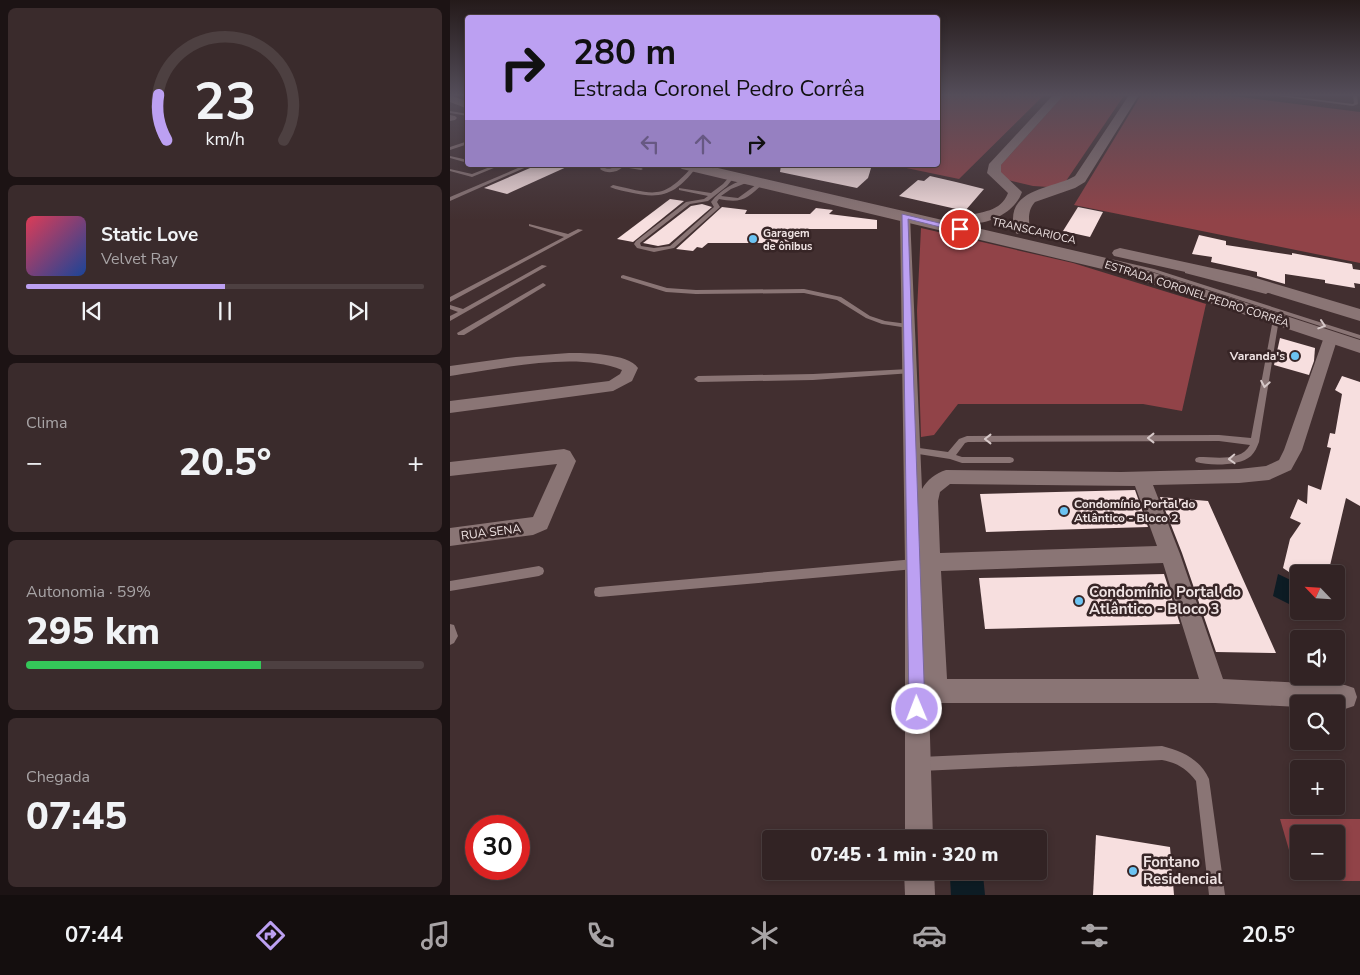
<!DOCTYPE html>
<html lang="pt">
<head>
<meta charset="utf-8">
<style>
  body { margin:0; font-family:"Nunito Sans",sans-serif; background:#3a2b2c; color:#f1f3f6; height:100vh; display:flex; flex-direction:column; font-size:19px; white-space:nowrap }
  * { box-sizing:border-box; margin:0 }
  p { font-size:16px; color:#a8a4a6 }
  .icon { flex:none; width:28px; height:28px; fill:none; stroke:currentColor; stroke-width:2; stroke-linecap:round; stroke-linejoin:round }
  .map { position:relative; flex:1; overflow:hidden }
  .drawer { display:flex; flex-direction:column; gap:8px; padding:8px; background:#1c1314; width:450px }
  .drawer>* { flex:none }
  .guide { position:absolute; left:15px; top:15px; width:475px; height:152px; border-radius:5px; box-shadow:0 2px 8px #0003,0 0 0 1px #4d4041; background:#bca0f2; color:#111; overflow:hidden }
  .needle { width:32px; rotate:295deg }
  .fabs { position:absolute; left:840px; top:565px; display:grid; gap:10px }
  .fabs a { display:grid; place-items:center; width:55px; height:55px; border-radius:5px; background:#322324; box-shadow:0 2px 8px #0003,0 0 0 1px #4d4041; font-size:25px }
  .speed { position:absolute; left:15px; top:815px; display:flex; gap:10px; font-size:25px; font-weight:700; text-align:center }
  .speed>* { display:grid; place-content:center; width:65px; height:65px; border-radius:50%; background:#322324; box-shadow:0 2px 8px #0003,0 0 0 1px #4d4041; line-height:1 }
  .speed .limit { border:8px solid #d22; background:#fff; color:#111 }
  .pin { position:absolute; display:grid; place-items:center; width:42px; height:42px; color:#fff; margin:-21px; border:2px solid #fff; border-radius:50%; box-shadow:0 1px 5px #0007 }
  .me { position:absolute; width:55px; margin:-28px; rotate:359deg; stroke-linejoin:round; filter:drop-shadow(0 0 4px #0008) }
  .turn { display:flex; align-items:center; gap:18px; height:105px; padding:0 25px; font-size:22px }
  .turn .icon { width:65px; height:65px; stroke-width:2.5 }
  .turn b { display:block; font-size:35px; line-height:42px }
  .lanes { display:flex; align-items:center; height:48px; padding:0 25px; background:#0003; justify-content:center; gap:25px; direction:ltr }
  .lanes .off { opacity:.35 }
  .big { font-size:38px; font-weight:800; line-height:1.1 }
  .drawer .card { flex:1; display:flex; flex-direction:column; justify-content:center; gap:8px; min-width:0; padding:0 18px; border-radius:8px; background:#3a2b2c }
  .drawer .dial { align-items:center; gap:0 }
  .dial svg { height:130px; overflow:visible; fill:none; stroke:#4d4041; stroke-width:7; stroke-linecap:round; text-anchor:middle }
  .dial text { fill:#f1f3f6; stroke:none }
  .song { display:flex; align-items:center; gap:15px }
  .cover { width:60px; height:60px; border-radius:8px; background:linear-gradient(135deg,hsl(350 70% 55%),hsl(220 70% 35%)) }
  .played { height:5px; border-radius:2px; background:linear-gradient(90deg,#bca0f2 50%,#4d4041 50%) }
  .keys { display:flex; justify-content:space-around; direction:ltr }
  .heat { display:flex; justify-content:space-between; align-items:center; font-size:28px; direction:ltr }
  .charge { height:8px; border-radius:4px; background:linear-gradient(90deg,#34c759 59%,#4d4041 0) }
  .trip { position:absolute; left:312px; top:830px; width:285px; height:50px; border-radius:5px; background:#322324; box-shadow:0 2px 8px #0003,0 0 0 1px #4d4041; font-weight:800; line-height:50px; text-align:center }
  .dock { display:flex; height:80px; justify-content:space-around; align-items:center; background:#140e0e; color:#a8a4a6 }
  .dock .icon { width:35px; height:35px }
  .dock .on { color:#bca0f2 }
  .dock b { font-size:22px; color:#f1f3f6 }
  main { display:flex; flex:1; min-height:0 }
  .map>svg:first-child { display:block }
  .green { fill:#914348; fill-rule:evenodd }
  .water { fill:#0d1c24 }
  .building { fill:#f7dfdf }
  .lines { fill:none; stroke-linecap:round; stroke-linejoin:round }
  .lane { fill:#8a7575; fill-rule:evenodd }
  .street { fill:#8a7575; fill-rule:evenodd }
  .secondary { fill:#8a7575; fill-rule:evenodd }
  .oneway { stroke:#d6c8c8 }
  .route { fill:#bca0f2; stroke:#7a689d }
  .poi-dot { fill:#6cc3f2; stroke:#372526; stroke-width:2 }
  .labels { text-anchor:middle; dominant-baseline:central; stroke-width:5; stroke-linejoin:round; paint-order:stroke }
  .far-street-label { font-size:11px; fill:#efe3e3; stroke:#372526 }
  .far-poi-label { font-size:11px; font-weight:bold; fill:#efe3e3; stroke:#372526; text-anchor:start }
  .poi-label { font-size:12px; font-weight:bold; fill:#efe3e3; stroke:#372526; text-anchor:end }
  .street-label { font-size:12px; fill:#efe3e3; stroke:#372526 }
  .near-poi-label { font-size:15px; font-weight:bold; fill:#efe3e3; stroke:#372526; text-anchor:start }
</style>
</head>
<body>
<main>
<section class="drawer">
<div class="card dial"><svg viewBox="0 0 100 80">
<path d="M14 69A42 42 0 1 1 86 69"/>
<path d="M14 69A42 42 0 0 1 9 41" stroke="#bca0f2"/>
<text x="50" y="56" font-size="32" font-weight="700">23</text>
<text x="50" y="72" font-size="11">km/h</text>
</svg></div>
<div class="card">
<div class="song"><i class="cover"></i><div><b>Static Love</b><p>Velvet Ray</p></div></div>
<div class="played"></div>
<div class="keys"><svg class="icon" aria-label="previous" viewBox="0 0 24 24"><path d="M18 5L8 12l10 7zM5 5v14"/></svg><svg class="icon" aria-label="pause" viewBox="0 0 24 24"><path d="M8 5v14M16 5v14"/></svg><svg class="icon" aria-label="next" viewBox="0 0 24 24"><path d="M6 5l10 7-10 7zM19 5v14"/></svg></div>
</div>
<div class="card"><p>Clima</p>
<div class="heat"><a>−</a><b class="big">20.5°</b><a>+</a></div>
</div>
<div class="card"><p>Autonomia · 59%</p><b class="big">295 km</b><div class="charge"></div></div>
<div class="card"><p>Chegada</p><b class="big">07:45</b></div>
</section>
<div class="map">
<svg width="910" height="895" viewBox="0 0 910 895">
  <rect width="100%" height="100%" fill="#422f30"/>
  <!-- green -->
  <g class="green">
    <path d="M488,95H594L509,179L442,165H488Z"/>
    <path d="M614,95H669L673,97L616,181L599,187L583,186L554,179L548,168Z"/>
    <path d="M691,95H775L910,112V263L624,205Z"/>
    <path d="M471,228L623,263L756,304L732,411L693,404H508L484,435L471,437L467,311Z"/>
    <path d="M830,819H910V881H848ZM849,834H886V871H849Z"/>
  </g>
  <!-- water -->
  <g class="water">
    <path d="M828,574L849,584V609L823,596Z"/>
    <path d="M533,875L535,895H501L500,877Z"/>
  </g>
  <!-- building -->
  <g class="building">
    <path d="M87,165H121L57,194L34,188Z"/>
    <path d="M331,165H422L418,178L407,188L330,172Z"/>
    <path d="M480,176L506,182L534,189L515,211L449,196L468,180L474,181Z"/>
    <path d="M220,199L234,201L183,242L167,239Z"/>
    <path d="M252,204L262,207L219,244L208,246L193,243L241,206Z"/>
    <path d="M272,207L297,210L295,214H360L366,208L383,210L379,214L427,220V229H343L339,243H258L252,248L247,247L243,251L226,249Z"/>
    <path d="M628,207L653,212L640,237L613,231Z"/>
    <path d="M749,235L776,241V245L842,255V253L902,264L903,269L910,270V284L904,283L905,288L875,283V280L835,274V284L807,276V272L761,262L762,257L742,254Z"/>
    <path d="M830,338L865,348L864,361L859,375L824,365Z"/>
    <path d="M892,376L910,382V506L896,498L878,574H842L833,568L840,539L851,523L840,518L848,499L857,504L858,485L871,490L881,448L877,447L880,433L885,434L892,394L885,390Z"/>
    <path d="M685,490L698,527L536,532L530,494Z"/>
    <path d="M710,497L758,501L826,653L766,652L732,553Z"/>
    <path d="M714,574L730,624L535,629L529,578Z"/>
    <path d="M646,835L720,847L724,895H643Z"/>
  </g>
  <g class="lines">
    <!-- lane -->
    <g class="lane">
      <path d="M820,95H830L903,104L904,103L903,95H907L908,104L903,106Z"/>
      <path d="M0,111L18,114V116L0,113Z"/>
      <path d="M18,141V144L0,150V147Z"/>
      <path d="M0,156L18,160V163L0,158Z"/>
      <path d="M45,165H51L22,177L0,171V169L22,174Z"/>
      <path d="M75,165H81L0,201V197Z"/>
      <path d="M153,165H157L155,168C162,170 165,166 172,165C178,164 188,166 193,169L191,170L173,167C166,173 157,174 150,169Z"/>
      <path d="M247,165H255L704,269L910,335V339L700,271Z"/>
      <path d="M242,167L246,168C227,192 214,200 183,193C175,191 167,190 160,187L163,185C204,194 212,201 242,167Z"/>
      <path d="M281,175L285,176L277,186L258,201L240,204L190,243L191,246L204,248L220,246L264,207L261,202C270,190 286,180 301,179V181L281,189L271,196L288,198L310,182L314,183C297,198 293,204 269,199L267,202L270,207L269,208L224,248L204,252L187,248L184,244L186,241L236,202L254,199L258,196L229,190V188L261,193L273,184Z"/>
      <path d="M79,224L118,234L128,229L133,230L0,302V297L114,237L79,226Z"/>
      <path d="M92,265L97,266L0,321V316L8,312L0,309V305L13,309Z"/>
      <path d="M737,270L818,291L819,292L816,294L735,273V271Z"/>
      <path d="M173,275L217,288L246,290L354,289L391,297L420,316L435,321L458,324L462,326L458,328L432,324L416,318L387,300L354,293L246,294L216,292L171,278V276Z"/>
      <path d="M93,283L96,285L95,286L14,335H8L7,333Z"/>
      <path d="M826,317L829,319L809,442C807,447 805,452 801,456C790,466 760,466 746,462L745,460L746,458L749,457C765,457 791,462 800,445L769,441L518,442L515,443L506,455L512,457H560L563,458L564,460L563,462L560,463H512L500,459L462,453L458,450L462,447L498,452L509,439L517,436L769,435L801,438L823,319Z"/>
      <path d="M459,369H462L463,371L462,373L363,380L248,382L244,379L248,376L363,374Z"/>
      <path d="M465,559L469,561L470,564L469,567L465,569L149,597L145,596L144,592L145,588L149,587Z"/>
      <path d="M89,566L93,568L94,571L93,574L89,576L0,591V581Z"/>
      <path d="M0,624L4,625L8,636L4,643L0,645Z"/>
      <path d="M712,746C732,751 750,759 759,779L775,895H759L746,781C736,768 727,763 712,760L471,771L466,769L464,764L466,759L471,757Z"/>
    </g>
    <!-- street -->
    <g class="street">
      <path d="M455,213L460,216L472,489C477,480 486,473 496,470L671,472L789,469L816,466L829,460L834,450L874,337L876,334H886L888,337L852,450L841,470L819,480L789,483L703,485L730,554L773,679L895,685L904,688L907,697L904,706L895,709H886V704H849V707L765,703H479L483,839H455V564L450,216ZM500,484L685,486L707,546L490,553L488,501L490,492ZM713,563L749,679H497L491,571Z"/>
      <path d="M119,353C135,353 178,353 188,368L182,381L163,391L0,413V401L159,381L170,374L172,370C126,351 49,369 0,376V366L66,357Z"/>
      <path d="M114,449L120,451L126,461L97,529L83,535L0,546V528L83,517L107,464L0,476V462Z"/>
      <path d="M454,871H484L485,895H455Z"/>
    </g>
    <!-- secondary -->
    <g class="secondary">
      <path d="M0,95L18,102V109L0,102Z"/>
      <path d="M603,95H614L551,165V172L572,192C565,213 535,228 514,222L512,219L514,216C531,212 551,212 558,193L537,173L539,164Z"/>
      <path d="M679,95H689L635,182L625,188L585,202C577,211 579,220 580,231L577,234H567C563,230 564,224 563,219C563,188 605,188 625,176Z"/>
      <path d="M0,115L5,116L7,118L5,120L0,121Z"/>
      <path d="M226,165H249L680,265L910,340V353L669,273L232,169Z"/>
      <path d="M670,248L799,276L910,309V321L789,284L664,256L662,253L664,250Z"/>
    </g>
  </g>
  <!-- one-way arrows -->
  <defs><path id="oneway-chevron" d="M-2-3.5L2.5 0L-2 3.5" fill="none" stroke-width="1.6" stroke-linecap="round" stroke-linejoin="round" transform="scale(1.25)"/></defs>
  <g class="oneway">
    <use href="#oneway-chevron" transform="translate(872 325) rotate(18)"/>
    <use href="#oneway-chevron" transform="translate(815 384) rotate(100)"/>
    <use href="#oneway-chevron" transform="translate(701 438) rotate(180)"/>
    <use href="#oneway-chevron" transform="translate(538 439) rotate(180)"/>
    <use href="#oneway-chevron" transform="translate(782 459) rotate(178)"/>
  </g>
  <!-- sky -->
  <linearGradient id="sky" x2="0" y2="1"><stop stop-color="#241a1a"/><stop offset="0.43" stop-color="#544d59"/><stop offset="1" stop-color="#544d59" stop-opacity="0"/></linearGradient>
  <rect width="910" height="220" fill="url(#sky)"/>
  <!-- route -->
  <path class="route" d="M452,214L514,229L510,232L458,219L475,709L473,715L467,717L462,715L459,709Z"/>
  <!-- markers -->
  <g class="poi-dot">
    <circle cx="303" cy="239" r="5"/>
    <circle cx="845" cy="356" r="5"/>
    <circle cx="614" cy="511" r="5"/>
    <circle cx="629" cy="601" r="5"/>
    <circle cx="683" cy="871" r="5"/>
  </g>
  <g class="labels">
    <!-- far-street labels -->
    <g class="far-street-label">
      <text transform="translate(584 231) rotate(13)">TRANSCARIOCA</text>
      <text transform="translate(747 294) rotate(18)">ESTRADA CORONEL PEDRO CORRÊA</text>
    </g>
    <!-- far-poi labels -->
    <g class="far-poi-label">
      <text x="313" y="233">Garagem<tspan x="313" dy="13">de ônibus</tspan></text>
    </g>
    <!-- poi labels -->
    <g class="poi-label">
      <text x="835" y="356">Varanda's</text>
      <text x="624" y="504" text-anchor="start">Condomínio Portal do<tspan x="624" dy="14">Atlântico - Bloco 2</tspan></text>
    </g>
    <!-- street labels -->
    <g class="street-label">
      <text transform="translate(41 532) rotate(-7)">RUA SENA</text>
    </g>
    <!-- near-poi labels -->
    <g class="near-poi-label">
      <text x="639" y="592">Condomínio Portal do<tspan x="639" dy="17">Atlântico - Bloco 3</tspan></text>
      <text x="693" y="862">Fontano<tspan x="693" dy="17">Residencial</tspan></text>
    </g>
  </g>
</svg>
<div class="fabs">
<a><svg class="needle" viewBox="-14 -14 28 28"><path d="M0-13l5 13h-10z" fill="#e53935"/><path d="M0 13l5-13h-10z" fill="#a8a4a6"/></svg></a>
<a><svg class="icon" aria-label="sound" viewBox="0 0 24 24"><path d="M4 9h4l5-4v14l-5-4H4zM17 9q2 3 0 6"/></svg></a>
<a><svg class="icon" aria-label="search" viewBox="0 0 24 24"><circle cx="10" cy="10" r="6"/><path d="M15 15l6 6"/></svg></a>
<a>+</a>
<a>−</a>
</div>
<div class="speed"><div class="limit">30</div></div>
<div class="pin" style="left:510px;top:229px;background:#d93025"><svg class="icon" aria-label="arrive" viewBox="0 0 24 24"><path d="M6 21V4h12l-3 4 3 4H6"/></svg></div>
<svg class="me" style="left:467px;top:709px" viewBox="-20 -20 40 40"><circle r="17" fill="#bca0f2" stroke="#fff" stroke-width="3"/><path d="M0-11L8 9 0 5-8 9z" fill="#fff"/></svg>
<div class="trip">07:45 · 1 min · 320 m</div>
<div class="guide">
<div class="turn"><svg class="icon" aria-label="right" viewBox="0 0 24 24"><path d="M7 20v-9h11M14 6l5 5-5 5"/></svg><div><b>280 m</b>Estrada Coronel Pedro Corrêa</div></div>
<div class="lanes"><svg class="icon off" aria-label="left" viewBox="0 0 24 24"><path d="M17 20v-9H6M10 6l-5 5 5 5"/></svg><svg class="icon off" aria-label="ahead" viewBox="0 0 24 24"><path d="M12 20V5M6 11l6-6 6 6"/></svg><svg class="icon" aria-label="right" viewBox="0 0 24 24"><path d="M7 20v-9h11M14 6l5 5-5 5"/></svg></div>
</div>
</div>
</main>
<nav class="dock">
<b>07:44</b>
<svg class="icon on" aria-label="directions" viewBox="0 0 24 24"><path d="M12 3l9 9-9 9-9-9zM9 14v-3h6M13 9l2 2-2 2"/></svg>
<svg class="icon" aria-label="music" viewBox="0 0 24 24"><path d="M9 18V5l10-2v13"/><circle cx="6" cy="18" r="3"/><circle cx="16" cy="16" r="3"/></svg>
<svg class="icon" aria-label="phone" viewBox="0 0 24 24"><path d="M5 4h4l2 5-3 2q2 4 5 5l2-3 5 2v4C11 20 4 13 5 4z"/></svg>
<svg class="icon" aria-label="climate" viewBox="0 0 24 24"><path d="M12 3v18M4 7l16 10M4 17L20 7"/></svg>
<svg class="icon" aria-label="car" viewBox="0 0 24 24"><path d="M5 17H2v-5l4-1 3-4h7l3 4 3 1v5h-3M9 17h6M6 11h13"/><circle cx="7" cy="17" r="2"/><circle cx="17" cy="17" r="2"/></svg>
<svg class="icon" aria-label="filters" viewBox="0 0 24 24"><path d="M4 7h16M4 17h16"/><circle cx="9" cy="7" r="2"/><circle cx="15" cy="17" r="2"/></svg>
<b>20.5°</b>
</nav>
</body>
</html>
